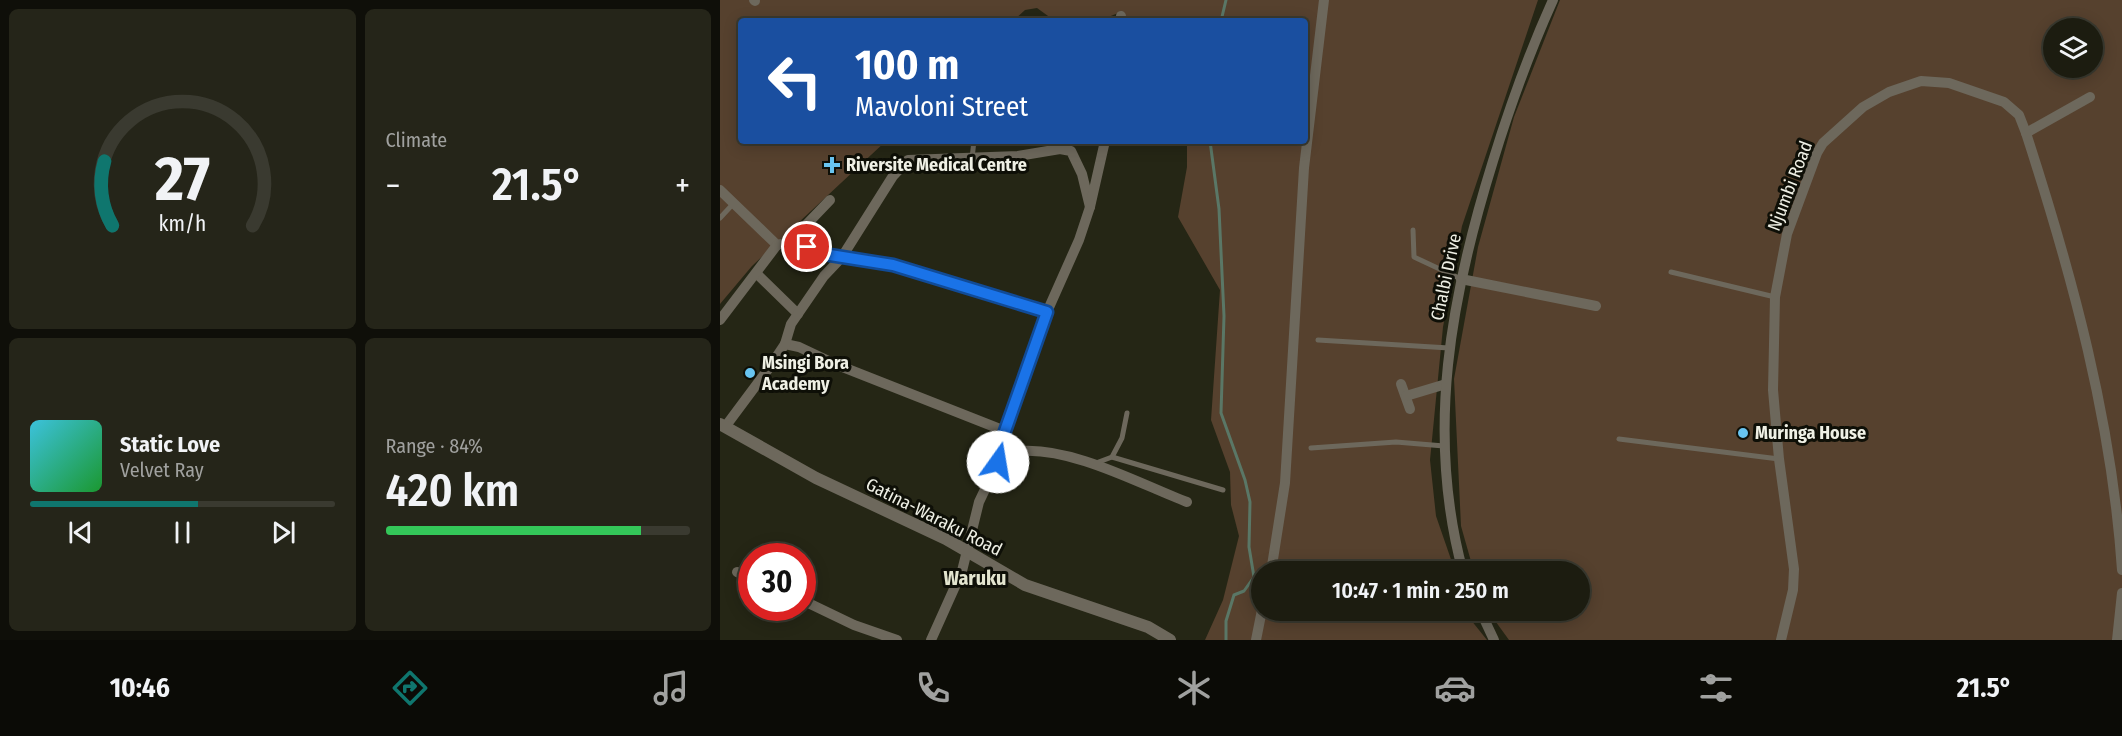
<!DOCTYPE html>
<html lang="en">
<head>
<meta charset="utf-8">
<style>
  body { margin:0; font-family:"Fira Sans Condensed",sans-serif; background:#252519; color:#f1f3f6; height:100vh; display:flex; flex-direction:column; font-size:22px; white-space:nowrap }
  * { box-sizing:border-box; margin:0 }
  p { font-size:20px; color:#a0a19f }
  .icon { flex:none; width:33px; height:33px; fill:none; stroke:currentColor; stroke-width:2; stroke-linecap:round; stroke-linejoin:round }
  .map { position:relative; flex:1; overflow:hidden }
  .drawer { display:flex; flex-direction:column; gap:9px; padding:9px; background:#0f0f09; width:720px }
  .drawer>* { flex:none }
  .top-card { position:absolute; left:18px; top:18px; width:570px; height:126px; border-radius:6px; box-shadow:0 3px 15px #0003,0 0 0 2px #3a3a30; background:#1a4fa0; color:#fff; overflow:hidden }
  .tools { position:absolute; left:1323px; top:18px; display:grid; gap:12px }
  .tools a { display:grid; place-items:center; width:60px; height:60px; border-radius:50%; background:#1c1c10; box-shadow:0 3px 15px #0003,0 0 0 2px #3a3a30; font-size:30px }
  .speed { position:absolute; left:18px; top:543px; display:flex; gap:12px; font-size:30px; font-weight:700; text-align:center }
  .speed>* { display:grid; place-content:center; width:78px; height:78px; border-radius:50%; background:#1c1c10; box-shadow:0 3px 15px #0003,0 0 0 2px #3a3a30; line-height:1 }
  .speed .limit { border:9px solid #d22; background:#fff; color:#111 }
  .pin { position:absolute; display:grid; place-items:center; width:51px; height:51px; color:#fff; margin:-26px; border:3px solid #fff; border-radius:50%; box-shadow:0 2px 6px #0007 }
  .me { position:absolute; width:66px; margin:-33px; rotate:13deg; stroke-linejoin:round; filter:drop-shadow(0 0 4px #0008) }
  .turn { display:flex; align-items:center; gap:21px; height:126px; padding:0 18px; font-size:27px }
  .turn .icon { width:78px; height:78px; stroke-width:2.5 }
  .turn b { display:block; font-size:42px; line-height:51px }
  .big { font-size:45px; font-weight:600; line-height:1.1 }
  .drawer .widget { flex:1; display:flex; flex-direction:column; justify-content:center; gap:9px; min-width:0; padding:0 21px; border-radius:9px; background:#252519 }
  .drawer .dial { align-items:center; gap:0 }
  .dial svg { height:156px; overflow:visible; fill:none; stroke:#3a3a30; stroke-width:7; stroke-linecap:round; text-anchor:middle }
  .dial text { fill:#f1f3f6; stroke:none }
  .song { display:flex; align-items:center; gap:18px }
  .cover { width:72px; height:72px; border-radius:9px; background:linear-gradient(135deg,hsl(190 70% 55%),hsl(130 70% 35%)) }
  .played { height:6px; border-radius:3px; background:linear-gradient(90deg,#0f766e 55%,#3a3a30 55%) }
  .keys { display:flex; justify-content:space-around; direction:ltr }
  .heat { display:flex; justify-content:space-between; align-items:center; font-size:33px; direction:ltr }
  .charge { height:9px; border-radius:4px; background:linear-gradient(90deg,#34c759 84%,#3a3a30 0) }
  .drawer .tiles { flex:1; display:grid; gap:9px; grid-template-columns:repeat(2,1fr) }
  .trip { position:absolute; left:531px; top:561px; width:339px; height:60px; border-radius:30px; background:#1c1c10; box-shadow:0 3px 15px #0003,0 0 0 2px #3a3a30; font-weight:600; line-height:60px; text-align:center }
  .menu { display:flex; height:96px; justify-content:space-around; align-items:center; background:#0b0b06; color:#a0a19f }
  .menu .icon { width:42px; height:42px }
  .menu .current { color:#0f766e }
  .menu b { font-size:27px; color:#f1f3f6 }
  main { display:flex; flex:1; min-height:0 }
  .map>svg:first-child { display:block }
  .garden { fill:#56412e; fill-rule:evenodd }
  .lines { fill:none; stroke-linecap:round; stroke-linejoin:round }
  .stream { stroke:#5a7766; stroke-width:3 }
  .service { stroke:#6d685c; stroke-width:5 }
  .minor { stroke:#6d685c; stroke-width:10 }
  .tertiary { stroke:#6d685c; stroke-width:12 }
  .route-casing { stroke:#114b97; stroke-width:15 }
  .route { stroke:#1a73e8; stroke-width:10 }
  .poi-dot { fill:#68c4f0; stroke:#0e0f07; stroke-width:2 }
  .labels { text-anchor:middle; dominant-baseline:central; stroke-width:6; stroke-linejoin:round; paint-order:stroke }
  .poi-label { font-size:18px; font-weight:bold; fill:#eff0e5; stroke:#0e0f07; text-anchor:start }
  .street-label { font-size:18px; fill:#eff0e5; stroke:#0e0f07 }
  .neighbourhood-label { font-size:20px; font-weight:bold; fill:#e3e5cf; stroke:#0e0f07 }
</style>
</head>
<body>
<main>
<section class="drawer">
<div class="tiles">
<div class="widget dial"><svg viewBox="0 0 100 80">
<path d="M14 69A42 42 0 1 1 86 69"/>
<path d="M14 69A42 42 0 0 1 10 36" stroke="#0f766e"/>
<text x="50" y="56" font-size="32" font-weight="700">27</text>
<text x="50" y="72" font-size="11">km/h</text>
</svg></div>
<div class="widget"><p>Climate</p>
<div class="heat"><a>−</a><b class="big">21.5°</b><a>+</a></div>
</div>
<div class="widget">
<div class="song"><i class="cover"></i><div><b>Static Love</b><p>Velvet Ray</p></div></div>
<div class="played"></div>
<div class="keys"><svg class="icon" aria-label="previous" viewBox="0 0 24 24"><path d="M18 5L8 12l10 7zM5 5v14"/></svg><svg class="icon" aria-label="pause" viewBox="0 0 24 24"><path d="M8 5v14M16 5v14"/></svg><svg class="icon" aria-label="next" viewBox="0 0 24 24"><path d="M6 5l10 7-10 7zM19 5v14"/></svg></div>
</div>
<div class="widget"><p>Range · 84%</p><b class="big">420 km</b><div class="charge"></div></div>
</div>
</section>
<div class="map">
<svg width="1402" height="640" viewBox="0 0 1402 640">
  <rect width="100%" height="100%" fill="#252615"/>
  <!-- garden -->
  <g class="garden">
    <path d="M0,0H818L742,226L723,327L710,460L716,516L735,571L542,572V610L748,611L751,620L767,640H485L503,600L519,536L511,505L510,472L491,420L500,290L458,217L467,167V141H585V21H416L398,13L379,21H335L317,8L305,10L293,21H21V141H166L32,266L0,304Z"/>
    <path d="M840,0H1402V640H789L768,611L860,610V572H754L741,526L734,379L758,247L794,117ZM1334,28H1372V68H1334Z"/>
  </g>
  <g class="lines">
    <!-- stream -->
    <g class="stream">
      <path d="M501,21L506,0"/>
      <path d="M490,141L499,209L504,316L501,413L525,480L530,502L529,547L534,577L524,591L514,595L506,621V640"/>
    </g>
    <!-- service -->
    <g class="service">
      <path d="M252,158L254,141"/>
      <path d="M0,218L13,204"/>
      <path d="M693,230L694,257L741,279"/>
      <path d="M951,272L1055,297"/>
      <path d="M598,340L729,348"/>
      <path d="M899,439L1059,459"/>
      <path d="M591,448L676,442L724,446"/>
      <path d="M392,457L402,438L407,413"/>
      <path d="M376,463L392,457L503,490"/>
    </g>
    <!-- minor -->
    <g class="minor">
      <path d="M34,0L35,1"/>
      <path d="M400,21L401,16"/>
      <path d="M1306,133L1370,97"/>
      <path d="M0,190L57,245"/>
      <path d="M77,242L87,224L110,200"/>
      <path d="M57,245L72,241L102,253L173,265L327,312"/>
      <path d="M37,274L78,314"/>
      <path d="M741,279L876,306"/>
      <path d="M0,320L57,245"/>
      <path d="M65,344L79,347L115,364L285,431"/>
      <path d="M681,384L690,409"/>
      <path d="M686,396L726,384"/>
      <path d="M5,427L49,368L65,344L71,324L104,276L122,257L173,176L188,160L298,156L340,149L351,151L362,174L370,207"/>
      <path d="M278,462L290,463L300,451C352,447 418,483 467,502"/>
      <path d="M17,572L32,578"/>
      <path d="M551,572L565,483L584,168L604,0"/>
      <path d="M743,572C705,432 731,296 773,161C790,106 809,53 833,0"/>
      <path d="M82,600L134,625L177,640"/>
      <path d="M760,610L774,640"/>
      <path d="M211,640L242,571L259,502L278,462L285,431L327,312L359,240L370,207L385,141"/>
      <path d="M536,640L542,610"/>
      <path d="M1061,640L1073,590L1074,569L1059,459L1053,390L1055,297L1067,234L1097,153L1103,143L1143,107L1169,92L1201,81L1229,83L1284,102L1299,115L1306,133C1352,275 1392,421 1402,570"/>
      <path d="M1397,640L1402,593"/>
    </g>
    <!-- tertiary -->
    <path class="tertiary" d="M0,424L96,478L226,539L305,585L428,627L450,640"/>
  </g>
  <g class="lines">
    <defs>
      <path id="route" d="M87,247L110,255L173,265L327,312L285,431L278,462"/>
    </defs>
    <!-- route casing -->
    <use href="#route" class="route-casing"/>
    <!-- route -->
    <use href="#route" class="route"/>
  </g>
  <!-- markers -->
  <g class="poi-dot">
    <path d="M109 156h6v6h6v6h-6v6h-6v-6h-6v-6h6z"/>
    <circle cx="30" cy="373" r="6"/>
    <circle cx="1023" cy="433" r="6"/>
  </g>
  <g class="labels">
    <!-- poi labels -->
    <g class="poi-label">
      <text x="126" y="165">Riversite Medical Centre</text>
      <text x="42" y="363">Msingi Bora<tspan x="42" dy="21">Academy</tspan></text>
      <text x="1035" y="433">Muringa House</text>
    </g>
    <!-- street labels -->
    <g class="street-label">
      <text transform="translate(1070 186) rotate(-69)">Njumbi Road</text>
      <text transform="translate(726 277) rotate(-78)">Chalbi Drive</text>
      <text transform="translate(214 517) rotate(27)">Gatina-Waraku Road</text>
    </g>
    <!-- neighbourhood labels -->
    <g class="neighbourhood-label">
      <text x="255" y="578">Waruku</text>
    </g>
  </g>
</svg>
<div class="tools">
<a><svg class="icon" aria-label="layers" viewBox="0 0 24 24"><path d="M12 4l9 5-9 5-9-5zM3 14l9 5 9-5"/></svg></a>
</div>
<div class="speed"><div class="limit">30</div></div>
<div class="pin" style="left:87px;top:247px;background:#d93025"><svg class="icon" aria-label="arrive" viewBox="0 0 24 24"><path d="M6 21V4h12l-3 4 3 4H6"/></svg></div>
<svg class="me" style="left:278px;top:462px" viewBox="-20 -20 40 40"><circle r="19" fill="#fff"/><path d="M0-13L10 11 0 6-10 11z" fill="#1a73e8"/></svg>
<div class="trip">10:47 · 1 min · 250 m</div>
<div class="top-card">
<div class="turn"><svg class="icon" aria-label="left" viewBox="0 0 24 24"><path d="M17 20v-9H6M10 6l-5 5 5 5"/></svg><div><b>100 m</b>Mavoloni Street</div></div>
</div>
</div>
</main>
<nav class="menu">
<b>10:46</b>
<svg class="icon current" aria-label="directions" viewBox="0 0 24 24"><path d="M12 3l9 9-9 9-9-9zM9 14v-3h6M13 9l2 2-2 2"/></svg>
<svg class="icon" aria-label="music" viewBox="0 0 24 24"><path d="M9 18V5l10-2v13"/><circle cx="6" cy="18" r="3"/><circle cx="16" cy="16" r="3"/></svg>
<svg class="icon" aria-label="phone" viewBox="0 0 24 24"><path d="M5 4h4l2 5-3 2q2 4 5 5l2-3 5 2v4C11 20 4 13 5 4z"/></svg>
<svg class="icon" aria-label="climate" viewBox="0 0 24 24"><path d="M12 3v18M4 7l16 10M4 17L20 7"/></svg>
<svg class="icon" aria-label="car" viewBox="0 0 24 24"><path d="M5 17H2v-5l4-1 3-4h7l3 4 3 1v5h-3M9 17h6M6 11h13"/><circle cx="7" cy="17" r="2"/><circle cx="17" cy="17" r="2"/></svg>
<svg class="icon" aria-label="filters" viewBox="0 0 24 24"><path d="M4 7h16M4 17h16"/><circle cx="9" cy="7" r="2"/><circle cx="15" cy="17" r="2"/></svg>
<b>21.5°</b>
</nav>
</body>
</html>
